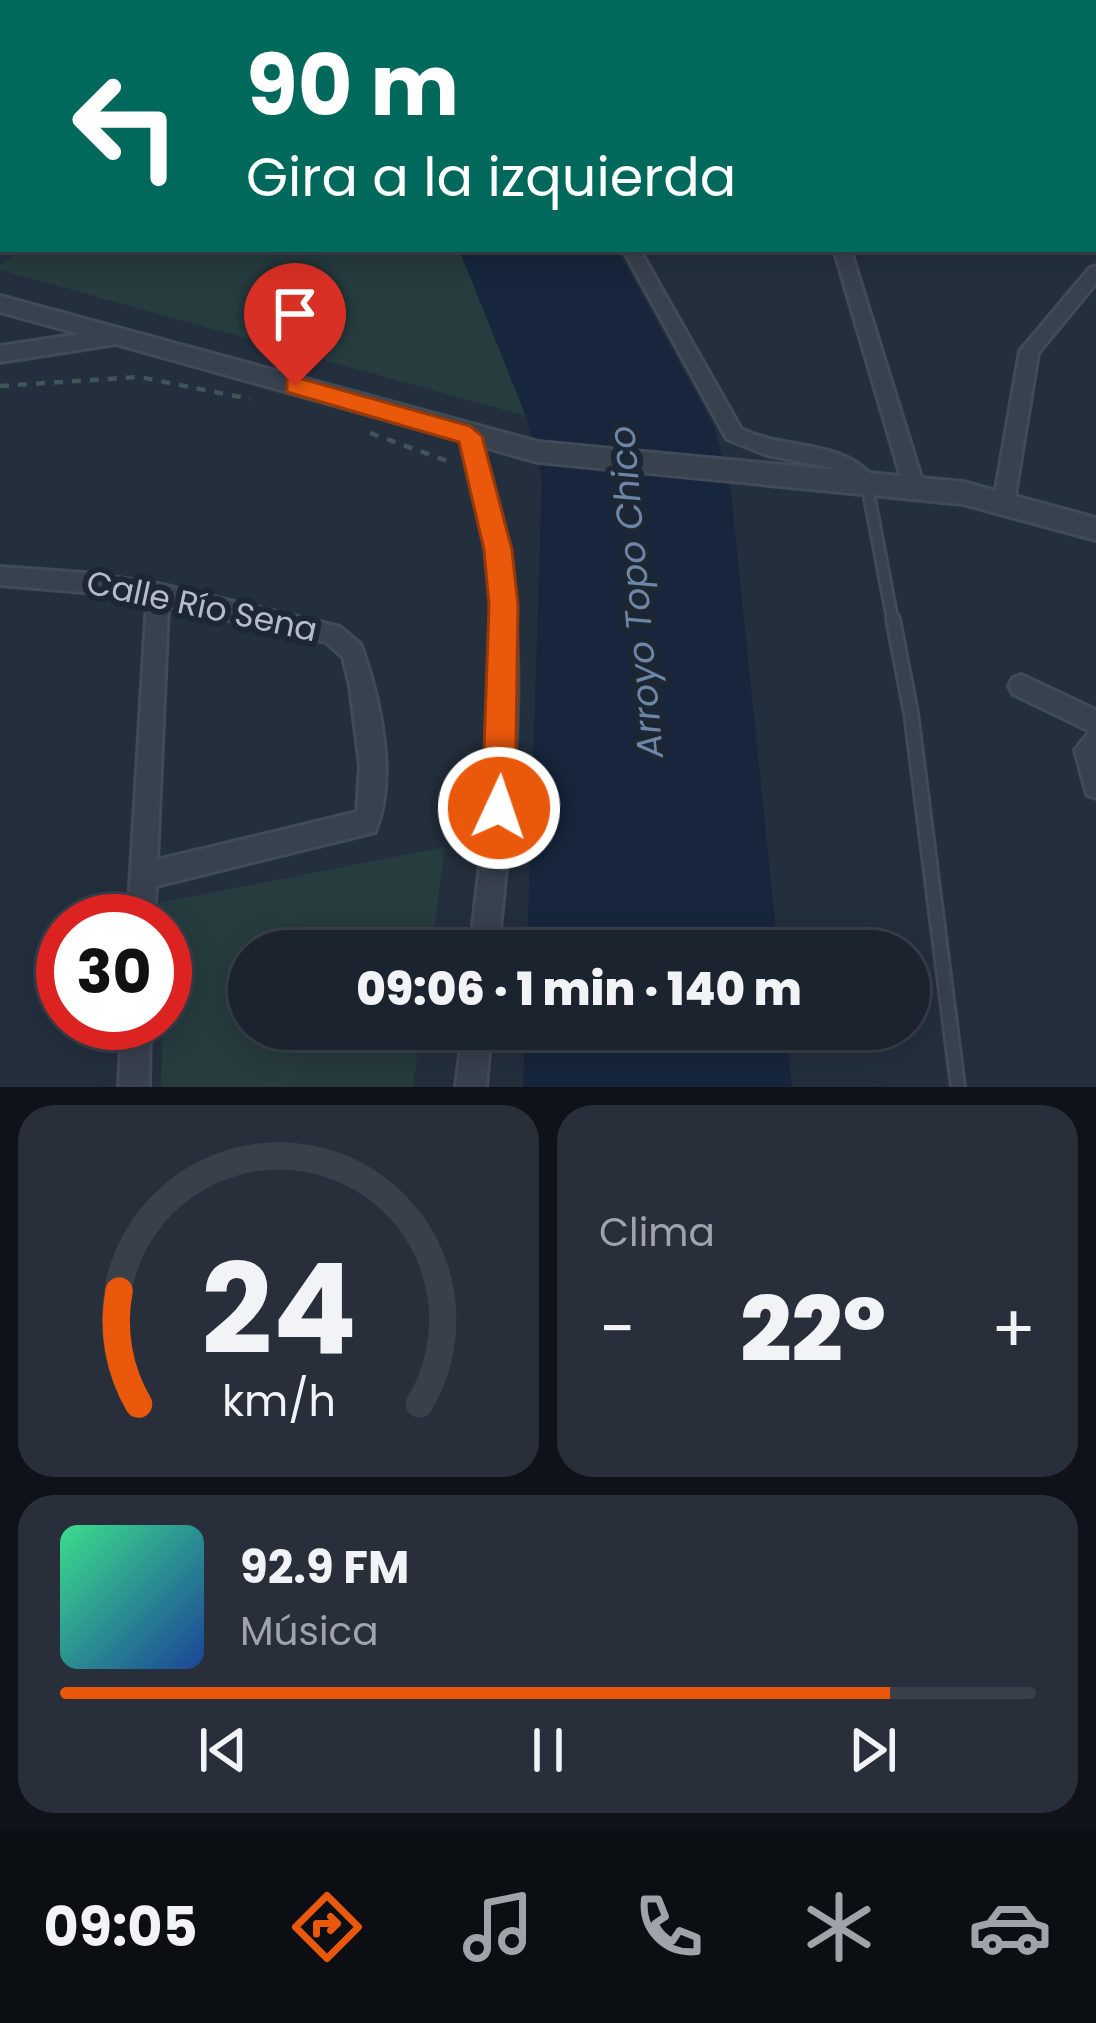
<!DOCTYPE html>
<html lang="es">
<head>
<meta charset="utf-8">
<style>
  body { margin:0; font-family:Poppins,sans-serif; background:#282f3a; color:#f1f3f6; height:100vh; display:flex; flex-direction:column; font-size:45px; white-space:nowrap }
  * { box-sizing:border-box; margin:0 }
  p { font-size:39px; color:#a0a4aa }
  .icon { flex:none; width:66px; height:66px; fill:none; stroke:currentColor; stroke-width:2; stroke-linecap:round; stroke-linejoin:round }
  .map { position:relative; height:1087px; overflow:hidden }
  .side { display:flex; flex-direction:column; gap:18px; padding:18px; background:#0f1319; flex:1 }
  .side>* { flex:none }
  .hud { position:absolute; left:0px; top:0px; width:1098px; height:252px; box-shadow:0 6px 30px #0003,0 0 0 3px #39404a; background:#00695c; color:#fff; overflow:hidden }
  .speed { position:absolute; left:36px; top:894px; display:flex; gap:24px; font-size:60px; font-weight:700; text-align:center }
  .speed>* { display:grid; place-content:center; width:156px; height:156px; border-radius:50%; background:#1b232e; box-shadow:0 6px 30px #0003,0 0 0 3px #39404a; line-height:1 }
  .speed .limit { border:18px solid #d22; background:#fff; color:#111 }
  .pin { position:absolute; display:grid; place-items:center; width:102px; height:102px; color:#fff; margin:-123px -51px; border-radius:50% 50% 50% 0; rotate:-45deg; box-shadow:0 0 12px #0007 }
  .pin .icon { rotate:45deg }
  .me { position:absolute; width:132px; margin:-66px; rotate:3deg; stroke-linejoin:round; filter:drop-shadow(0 0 9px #0008) }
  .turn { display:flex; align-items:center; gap:42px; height:252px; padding:0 48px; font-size:54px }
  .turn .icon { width:156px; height:156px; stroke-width:2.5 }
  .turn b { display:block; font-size:84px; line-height:102px }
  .big { font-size:90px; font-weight:800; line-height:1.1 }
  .side .card { flex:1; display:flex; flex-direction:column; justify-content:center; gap:18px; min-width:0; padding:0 42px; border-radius:36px; background:#282f3a }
  .side .dial { align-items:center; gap:0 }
  .dial svg { height:312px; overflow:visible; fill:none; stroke:#39404a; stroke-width:7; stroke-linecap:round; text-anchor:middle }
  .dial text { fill:#f1f3f6; stroke:none }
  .song { display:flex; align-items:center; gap:36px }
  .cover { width:144px; height:144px; border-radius:18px; background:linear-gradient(135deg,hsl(150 70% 55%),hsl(220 70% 35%)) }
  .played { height:12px; border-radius:6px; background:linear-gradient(90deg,#ea580c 85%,#39404a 85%) }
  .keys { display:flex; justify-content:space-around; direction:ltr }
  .heat { display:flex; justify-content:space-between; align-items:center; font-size:66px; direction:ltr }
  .side .tiles { flex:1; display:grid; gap:18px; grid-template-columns:1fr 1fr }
  .card:last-child { grid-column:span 2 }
  .trip { position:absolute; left:228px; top:930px; width:702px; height:120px; border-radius:60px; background:#1b232e; box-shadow:0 6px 30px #0003,0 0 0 3px #39404a; font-weight:800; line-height:120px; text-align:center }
  .tabs { display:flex; height:192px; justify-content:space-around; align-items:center; background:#0b0e12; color:#a0a4aa }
  .tabs .icon { width:84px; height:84px }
  .tabs .current { color:#ea580c }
  .tabs b { font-size:54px; color:#f1f3f6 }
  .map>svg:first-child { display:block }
  .green { fill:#263c3f }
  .water { fill:#17263c }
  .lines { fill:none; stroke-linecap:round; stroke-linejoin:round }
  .service-far1-casing { stroke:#414a57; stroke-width:15 }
  .service-casing { stroke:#414a57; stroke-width:18 }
  .minor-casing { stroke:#414a57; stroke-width:6 }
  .tertiary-casing { stroke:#414a57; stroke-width:6 }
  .path { stroke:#3f5557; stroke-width:4.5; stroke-dasharray:9 9; stroke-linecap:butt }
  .service-far1 { stroke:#38414e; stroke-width:9 }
  .service { stroke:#38414e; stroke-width:12 }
  .minor { fill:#38414e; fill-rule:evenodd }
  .tertiary { fill:#38414e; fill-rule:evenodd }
  .route { fill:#ea580c; stroke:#983908; stroke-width:3 }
  .labels { text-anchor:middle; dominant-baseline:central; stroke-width:12; stroke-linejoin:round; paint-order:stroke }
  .street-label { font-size:33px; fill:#b4bcc9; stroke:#1d2633 }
  .water-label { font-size:36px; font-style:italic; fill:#6d86a8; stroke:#1d2633 }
</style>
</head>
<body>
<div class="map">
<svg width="1096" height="1087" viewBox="0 0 1096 1087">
  <rect width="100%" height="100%" fill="#242f3e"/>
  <!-- green -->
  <g class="green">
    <path d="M22,249H459L526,416L0,270V265Z"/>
    <path d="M445,847L431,951H249V1029H421L413,1087H161L165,921H158V903Z"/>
  </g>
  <!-- water -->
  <g class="water">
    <path d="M459,249H617L714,426L731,493L778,951H527L542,478L526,416Z"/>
    <path d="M525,1029H786L792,1087H523Z"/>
  </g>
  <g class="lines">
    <defs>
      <path id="service-far1" d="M867,485L893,622"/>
      <path id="service" d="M893,619L911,713L958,1087"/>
      <g id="minor">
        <path d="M715,0H748L751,3H718Z"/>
        <path d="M782,0H794L793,3H781Z"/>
        <path d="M939,0H951L952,3H940Z"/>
        <path d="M1018,0H1041L1044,3H1021Z"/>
        <rect x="1095" y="11" width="1" height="8"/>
        <path d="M3,12V20L0,21V13Z"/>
        <rect x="1095" y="185" width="1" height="10"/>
        <path d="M623,249H639L741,429C785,451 847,438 877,483L874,489H860L832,468L767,455L727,439Z"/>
        <path d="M834,249H850L924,487L921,493L914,495L904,487Z"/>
        <path d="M1096,266V283L1038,353L1014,501L1011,507H997L994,501L1020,351L1090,268Z"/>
        <path d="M470,428L480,435C489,474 502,513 508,552C529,685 510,819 498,951H470C485,819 505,685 487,553C482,513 469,474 460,435Z"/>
        <path d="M0,567L84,573L158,584L340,627L360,644L363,651C381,704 397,779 375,832L156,886L154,921H128L147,602L84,592L0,585ZM168,606L326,642L343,657L350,686L360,766L357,812L157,860Z"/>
        <path d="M1021,675L1096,710V798L1087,795L1075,750L1090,731L1013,694L1009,686L1013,678Z"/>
        <path d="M122,1023H150L149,1087H119Z"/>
        <path d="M463,1029H491L486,1087H456Z"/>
      </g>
      <path id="tertiary" d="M0,296L538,442L963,482L1096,518V540L963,504L538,462L116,344L0,362V346L80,334L0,312Z"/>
    </defs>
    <!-- service-far1 casing -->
    <use href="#service-far1" class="service-far1-casing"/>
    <!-- service casing -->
    <use href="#service" class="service-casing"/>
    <!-- minor casing -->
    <use href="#minor" class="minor-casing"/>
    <!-- tertiary casing -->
    <use href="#tertiary" class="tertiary-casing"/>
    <!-- path -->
    <g class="path">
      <path d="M0,386L139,377L250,399"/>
      <path d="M370,433L450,462"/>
    </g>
    <!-- service-far1 -->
    <use href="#service-far1" class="service-far1"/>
    <!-- service -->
    <use href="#service" class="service"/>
    <!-- minor -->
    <use href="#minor" class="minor"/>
    <!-- tertiary -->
    <use href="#tertiary" class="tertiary"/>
  </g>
  <!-- route -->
  <path class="route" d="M295,377L470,426L482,436L512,550L518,605L515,808L510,819L499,824L487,819L482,808L489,605L484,550L459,442L287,392V379Z"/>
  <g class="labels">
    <!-- street labels -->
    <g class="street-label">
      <text transform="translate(202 606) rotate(12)">Calle Río Sena</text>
    </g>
    <!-- water labels -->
    <g class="water-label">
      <text transform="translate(636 592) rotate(-95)">Arroyo Topo Chico</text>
    </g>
  </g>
</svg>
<div class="speed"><div class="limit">30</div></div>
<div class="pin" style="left:295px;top:386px;background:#d93025"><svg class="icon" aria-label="arrive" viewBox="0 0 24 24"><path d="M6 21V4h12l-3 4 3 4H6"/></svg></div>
<svg class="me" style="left:499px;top:808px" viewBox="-20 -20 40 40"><circle r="17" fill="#ea580c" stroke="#fff" stroke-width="3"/><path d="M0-11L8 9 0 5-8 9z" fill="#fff"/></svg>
<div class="trip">09:06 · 1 min · 140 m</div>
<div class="hud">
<div class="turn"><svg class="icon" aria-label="left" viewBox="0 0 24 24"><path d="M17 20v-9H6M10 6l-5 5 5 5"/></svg><div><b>90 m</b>Gira a la izquierda</div></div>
</div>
</div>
<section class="side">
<div class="tiles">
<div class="card dial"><svg viewBox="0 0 100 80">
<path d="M14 69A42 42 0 1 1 86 69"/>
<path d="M14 69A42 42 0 0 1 9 40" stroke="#ea580c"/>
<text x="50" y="56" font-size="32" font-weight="700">24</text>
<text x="50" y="72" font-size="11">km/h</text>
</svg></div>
<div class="card"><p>Clima</p>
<div class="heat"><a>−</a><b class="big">22°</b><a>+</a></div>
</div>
<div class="card">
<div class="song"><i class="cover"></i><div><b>92.9 FM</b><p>Música</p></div></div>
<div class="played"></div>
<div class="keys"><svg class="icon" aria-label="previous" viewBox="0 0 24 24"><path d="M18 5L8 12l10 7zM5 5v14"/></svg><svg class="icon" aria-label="pause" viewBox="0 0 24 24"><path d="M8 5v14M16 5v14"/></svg><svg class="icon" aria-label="next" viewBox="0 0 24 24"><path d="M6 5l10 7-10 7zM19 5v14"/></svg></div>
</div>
</div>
</section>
<nav class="tabs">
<b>09:05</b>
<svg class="icon current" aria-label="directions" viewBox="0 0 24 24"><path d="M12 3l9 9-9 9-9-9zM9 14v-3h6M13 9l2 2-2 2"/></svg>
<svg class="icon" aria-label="music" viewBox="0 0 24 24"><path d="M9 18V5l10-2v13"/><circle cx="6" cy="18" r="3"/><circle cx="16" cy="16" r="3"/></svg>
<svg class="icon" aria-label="phone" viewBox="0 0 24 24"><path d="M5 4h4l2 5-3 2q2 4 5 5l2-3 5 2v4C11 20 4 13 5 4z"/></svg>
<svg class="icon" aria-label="climate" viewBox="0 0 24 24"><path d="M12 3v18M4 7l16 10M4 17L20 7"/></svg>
<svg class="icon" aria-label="car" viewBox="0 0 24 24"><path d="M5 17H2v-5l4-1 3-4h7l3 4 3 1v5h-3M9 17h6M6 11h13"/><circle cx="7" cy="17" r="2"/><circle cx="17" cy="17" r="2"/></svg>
</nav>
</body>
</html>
